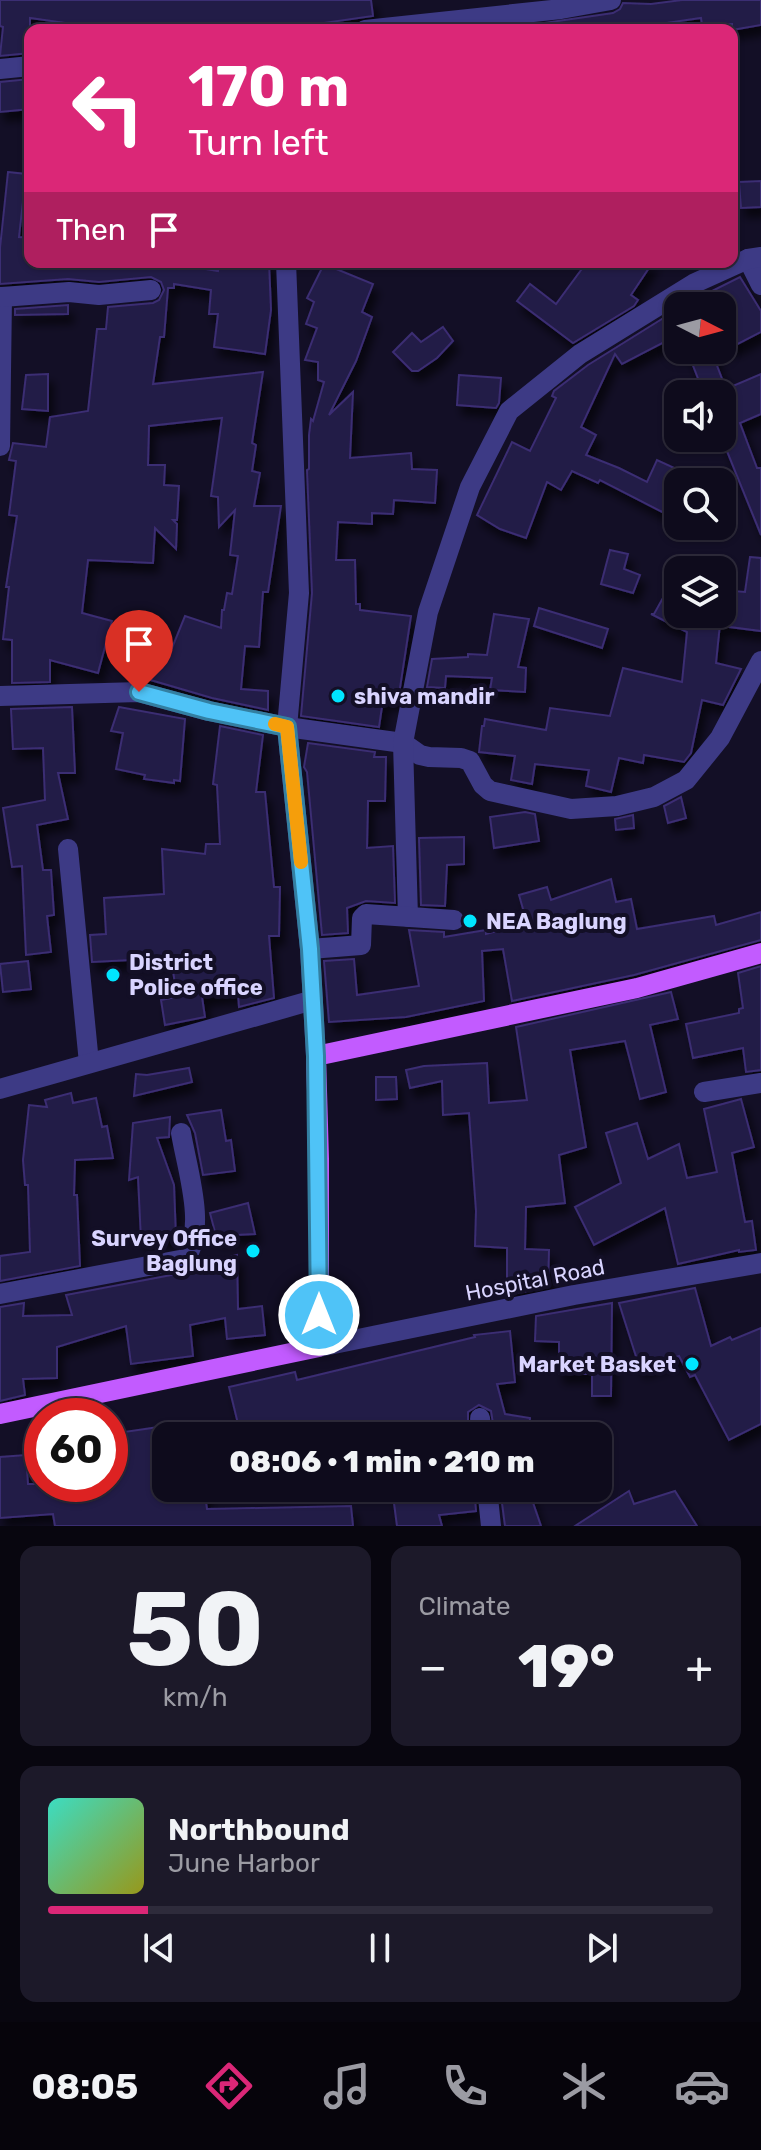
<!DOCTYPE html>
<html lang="en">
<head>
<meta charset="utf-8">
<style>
  body { margin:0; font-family:Rubik,sans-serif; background:#1c1929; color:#f1f3f6; height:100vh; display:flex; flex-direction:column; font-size:30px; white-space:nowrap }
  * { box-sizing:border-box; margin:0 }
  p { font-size:26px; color:#9b9ba3 }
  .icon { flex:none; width:44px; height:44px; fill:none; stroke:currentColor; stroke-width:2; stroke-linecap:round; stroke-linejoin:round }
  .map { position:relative; height:1526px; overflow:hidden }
  .sheet { display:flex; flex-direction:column; gap:20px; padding:20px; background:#08060f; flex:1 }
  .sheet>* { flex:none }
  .banner { position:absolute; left:24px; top:24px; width:714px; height:244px; border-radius:16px; box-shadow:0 2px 6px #0004,0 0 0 2px #2e2b3b; background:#db2777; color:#fff; overflow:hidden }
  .needle { width:52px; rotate:96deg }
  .fabs { position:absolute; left:664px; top:292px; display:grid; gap:16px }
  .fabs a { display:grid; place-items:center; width:72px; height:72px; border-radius:16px; background:#0e0b1c; box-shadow:0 2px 6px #0004,0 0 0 2px #2e2b3b; font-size:40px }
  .speed { position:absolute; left:24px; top:1398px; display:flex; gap:16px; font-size:40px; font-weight:700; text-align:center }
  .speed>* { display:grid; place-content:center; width:104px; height:104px; border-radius:50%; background:#0e0b1c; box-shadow:0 2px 6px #0004,0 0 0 2px #2e2b3b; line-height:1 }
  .speed .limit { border:12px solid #d22; background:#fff; color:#111 }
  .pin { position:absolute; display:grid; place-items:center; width:68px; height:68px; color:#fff; margin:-82px -34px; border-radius:50% 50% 50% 0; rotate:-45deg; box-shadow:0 0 8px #0007 }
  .pin .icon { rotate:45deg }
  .me { position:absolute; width:88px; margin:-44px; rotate:0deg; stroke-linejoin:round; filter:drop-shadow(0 0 6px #0008) }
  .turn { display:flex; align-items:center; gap:28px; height:168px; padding:0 32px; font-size:36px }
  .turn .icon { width:104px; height:104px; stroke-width:2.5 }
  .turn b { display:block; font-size:56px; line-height:68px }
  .then { display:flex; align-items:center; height:76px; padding:0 32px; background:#0003; gap:16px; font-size:30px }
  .big { font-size:60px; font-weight:800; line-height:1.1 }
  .sheet .widget { flex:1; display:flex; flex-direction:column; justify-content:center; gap:12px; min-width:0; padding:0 28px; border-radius:16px; background:#1c1929 }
  .sheet .dial { align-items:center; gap:0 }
  .dial b { font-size:104px; line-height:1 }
  .song { display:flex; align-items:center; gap:24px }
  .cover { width:96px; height:96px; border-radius:12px; background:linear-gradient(135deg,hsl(170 70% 55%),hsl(60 70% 35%)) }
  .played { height:8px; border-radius:4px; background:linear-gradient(90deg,#db2777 15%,#2e2b3b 15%) }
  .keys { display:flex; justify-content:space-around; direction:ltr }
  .heat { display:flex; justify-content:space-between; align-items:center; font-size:44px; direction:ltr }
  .sheet .tiles { flex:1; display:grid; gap:20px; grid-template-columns:1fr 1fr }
  .widget:last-child { grid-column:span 2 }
  .trip { position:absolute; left:152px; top:1422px; width:460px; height:80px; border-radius:16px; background:#0e0b1c; box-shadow:0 2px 6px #0004,0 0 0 2px #2e2b3b; font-weight:800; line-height:80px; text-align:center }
  .menu { display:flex; height:128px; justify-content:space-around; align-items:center; background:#06040b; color:#9b9ba3 }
  .menu .icon { width:56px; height:56px }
  .menu .current { color:#db2777 }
  .menu b { font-size:36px; color:#f1f3f6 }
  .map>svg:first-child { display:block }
  .building { fill:#241b47; stroke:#3b2d73; stroke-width:2; filter:url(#shadow) }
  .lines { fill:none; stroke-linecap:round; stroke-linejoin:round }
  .street { stroke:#3d3a85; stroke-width:20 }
  .primary { stroke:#c25bff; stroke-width:20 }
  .route-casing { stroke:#337fa1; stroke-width:20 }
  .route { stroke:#4fc3f7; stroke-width:14 }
  .slow { stroke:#f59e0b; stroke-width:14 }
  .poi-dot { fill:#00e5ff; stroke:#130f26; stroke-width:3 }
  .labels { text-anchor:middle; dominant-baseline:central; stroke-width:8; stroke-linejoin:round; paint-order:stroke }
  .poi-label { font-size:22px; font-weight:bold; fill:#d9d4ff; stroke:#130f26; text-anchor:start }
  .street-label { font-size:22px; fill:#d9d4ff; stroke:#130f26 }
</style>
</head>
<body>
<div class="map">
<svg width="761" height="1526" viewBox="0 0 761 1526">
  <defs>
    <filter id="shadow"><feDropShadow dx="5" dy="9" stdDeviation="4" flood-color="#0009"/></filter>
  </defs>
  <rect width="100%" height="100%" fill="#130f26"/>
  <!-- building -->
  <g class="building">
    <path d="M0,0H371L373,16L317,24H231V30H73V24L30,18V53L0,56L3,27L0,26Z"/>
    <path d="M682,0H761V25L732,30V24L702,25L701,18L652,25V28L605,26L606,30H496L613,13L620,9L623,3L651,4Z"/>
    <path d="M30,79V109L0,112V82Z"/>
    <path d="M8,172L26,174L19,237L30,238V262H175V264L218,271L219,262H269L271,310L265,354L214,347L218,314H209L211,290L174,284V288H168L164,337H160L153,384L263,372L252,443L256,445L252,471L260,473L254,506H281L268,592H263L259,647L245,646L241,689L268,691V710L212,698L130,674L143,638L172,648L185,616L221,628L222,610H224L227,593L232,594L238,556L230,555L235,510L219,527L218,497L211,496L222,418L149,426L148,465H165L164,485L179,486L177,520H173L177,524L176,549L155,528L153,563L88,560L82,613L112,621L98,673L50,660V682L12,683V640L3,639L9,587H6L17,516L9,515L16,461L9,460L13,443L46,447L50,417L88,411L97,329H106L108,307L153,303L159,300L164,290L161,282L151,277L99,282L68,279L0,284V248Z"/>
    <path d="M761,181V207L741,208L739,182Z"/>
    <path d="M587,262H653L631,295L638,300L634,306L573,343L517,301L530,284L556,304Z"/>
    <path d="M324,264L373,284L362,312L372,317L356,361L329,415L353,392L350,458L411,453L412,469L437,470L435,503L394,500L393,514L372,513V524L338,522L336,560H355L356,604H360V610L411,616L398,701L383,700L379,727L301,716L312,593L307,470L309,469V435L311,419L313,421L324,382L318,380V362L305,360L317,328L306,324L314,302L307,298Z"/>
    <path d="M740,277L761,311V332L730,348L722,332V306H682Z"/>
    <path d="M68,305V314L15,315V309Z"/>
    <path d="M678,309V335L622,364L615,354L581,427L596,435L586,455L619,468L647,482L657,460L683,472L662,512L600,480L598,483L572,471L561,490L547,482L526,538L500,529L477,515L512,442L530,451L556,398L552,396L554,391L588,365Z"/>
    <path d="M443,327L453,341L437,358L418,371H412L393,352L412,333L421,342Z"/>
    <path d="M687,350H711L726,389L761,374V414L740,423L757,468H761V535L722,439V394H704Z"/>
    <path d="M48,374V411L22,409L26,375Z"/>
    <path d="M459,375L501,378L499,403L496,408L457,405Z"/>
    <path d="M610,550L628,554L624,569L640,575L633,593L601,584Z"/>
    <path d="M750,557L761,558V631L722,626V590L745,592Z"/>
    <path d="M664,596L678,603V614H721L716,663L741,669L723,705L702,700L691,753L684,762L644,755L643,763L619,758L611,792L586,786L589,770L535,764L532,784L511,780L515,756L479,752L482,726H484L485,719L546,730L550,708L610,716L623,668L682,682L687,632L651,614H654Z"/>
    <path d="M539,608L608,629L602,648L534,626Z"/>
    <path d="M494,614L529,619L518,667L526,668L525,692L490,690L492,678L446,676L445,688L427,687L432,659L468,657V654L487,655Z"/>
    <path d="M72,707L75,773H58L68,819L37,825L43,870H51L54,915L47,916L51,952L26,955L22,866L12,867L3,808L45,800L43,748L13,749L11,709Z"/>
    <path d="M119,707L185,719L180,781L174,780V783L144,779L145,775L116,769L123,733L111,731Z"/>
    <path d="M220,726L263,735L256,792H265L274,887H280L279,936H269L274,998L239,1007L238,993L202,997L205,1017L165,1025L161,1000L177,997L171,958L92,962L90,935L106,934L104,898L164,894L162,849L205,854L206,844H220L217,785L213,784Z"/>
    <path d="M308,743L375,752L374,757H386L385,801H368L367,848L393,846L395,903L366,901L347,908L348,933L322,935L307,772L304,767Z"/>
    <path d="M681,797L686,818L668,823L664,806Z"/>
    <path d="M525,812L535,814L539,841L494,848L490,817Z"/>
    <path d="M633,815L634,828L616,830L615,819Z"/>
    <path d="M464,837V864L447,865L445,906L421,905L419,838Z"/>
    <path d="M611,879L616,902L631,899L637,929L714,916L716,925L761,912V940L634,975L512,1001L503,949L482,951L484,1001L406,1017L329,1022L324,961L354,959L357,995L419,986L409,930L444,932V937L486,930V934L527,923L519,895L547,887L551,900Z"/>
    <path d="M28,961L31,989L3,992L0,964Z"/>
    <path d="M761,966V1070L746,1072L743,1048L693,1058L686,1024L739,1013V1009L743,1008L738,973Z"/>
    <path d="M671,992L678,1019L650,1025L666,1092L640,1099L625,1041L570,1050L586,1147L559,1155L565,1203L526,1207L525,1249L549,1250L548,1287L507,1295V1248L475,1246L476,1211L469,1113L443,1115L442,1081L410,1088L406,1070L424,1066L487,1063L489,1103L527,1100L516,1027Z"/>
    <path d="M189,1068L192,1082L134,1096L136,1074L147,1075Z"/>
    <path d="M376,1077H396L397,1099L376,1100Z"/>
    <path d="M71,1093L73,1103L96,1098L102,1127L107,1126L113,1158L75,1160L74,1195H77L80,1266L0,1281V1256L30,1252L28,1185H25L23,1160L29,1105L47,1107L45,1100Z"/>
    <path d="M741,1099L754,1147L732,1153L745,1222L752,1221L756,1250L739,1252V1250L678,1264L665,1208L594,1245L575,1207L621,1183L606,1133L637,1123L648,1159L679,1144L687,1178L717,1172L704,1109Z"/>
    <path d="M221,1110L226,1141L231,1140L235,1171L203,1175L195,1133L187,1115Z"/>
    <path d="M170,1117L169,1137L157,1138L174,1185L176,1238L141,1240L138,1177L129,1180L133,1123Z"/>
    <path d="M248,1203L255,1234L216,1236L210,1213Z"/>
    <path d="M237,1255L238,1309L262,1306L265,1335L227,1339L225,1318L190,1325L193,1356L131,1364L126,1326L57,1347V1378L23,1379L25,1395L0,1401V1307L24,1303L23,1316L72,1315L66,1295L187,1272L202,1263L205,1272L214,1269L213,1261Z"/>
    <path d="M695,1288L711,1346L730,1337L732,1340L761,1328V1424L729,1440L695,1375L690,1377L679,1356L640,1369L619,1303Z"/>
    <path d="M612,1303L611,1396H592V1374H559V1342L535,1341L536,1316Z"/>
    <path d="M510,1331L515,1382L497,1384L505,1414L530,1418L528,1436H495L491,1411L479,1405L468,1412V1432H465L466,1436H320L319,1428L282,1436H241L229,1387L295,1372L297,1380L475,1337L474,1335Z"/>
    <path d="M166,1426V1488H204L207,1509L351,1506L353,1526H55L53,1514L0,1518V1457L26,1455L28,1484H110V1434Z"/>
    <path d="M392,1488H474L476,1511L439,1515L442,1526H397Z"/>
    <path d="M500,1488H528L541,1526H505Z"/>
    <path d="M629,1491L634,1504L675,1491L697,1526H575Z"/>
  </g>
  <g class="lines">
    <!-- street -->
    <g class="street">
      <path d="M365,30L561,9L611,0"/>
      <path d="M0,69L30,66"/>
      <path d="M748,259L761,285"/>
      <path d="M286,262L299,593L287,727L310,949L316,1056"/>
      <path d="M0,297H2L0,446"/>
      <path d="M2,297L69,292L99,295L151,290"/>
      <path d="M0,696L139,692L209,711L287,727L403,743L420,755L429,757L461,758L470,761L483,785L490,791L571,809L617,806L654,797L686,780L720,738L761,661"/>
      <path d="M68,849L89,1063"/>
      <path d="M408,917L403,743L428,612L470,487L509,411L580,354L695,283L748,259L761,257"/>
      <path d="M310,949L361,945L362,918L366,914L454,920"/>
      <path d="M0,1089L313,1000"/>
      <path d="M704,1092L761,1083"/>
      <path d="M0,1294L185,1259C207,1228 187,1169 181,1133"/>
      <path d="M319,1347L574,1295L761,1263"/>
      <path d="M480,1418L482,1436"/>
      <path d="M487,1488L491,1526"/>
    </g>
    <!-- primary -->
    <path class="primary" d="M0,1414L319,1347V1159L316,1056L637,988L761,953"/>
  </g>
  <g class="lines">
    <defs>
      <path id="route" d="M139,692L209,711L287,727L310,949L316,1056L319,1315"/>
    </defs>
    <!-- route casing -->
    <use href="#route" class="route-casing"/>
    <!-- route -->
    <use href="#route" class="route"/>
    <!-- slow -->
    <path class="slow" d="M275,724L287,727L301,862"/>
  </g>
  <!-- markers -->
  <g class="poi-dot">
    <circle cx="338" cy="696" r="8"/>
    <circle cx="470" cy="921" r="8"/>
    <circle cx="113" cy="975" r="8"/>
    <circle cx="253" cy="1251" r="8"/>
    <circle cx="692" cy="1364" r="8"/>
  </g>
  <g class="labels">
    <!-- poi labels -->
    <g class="poi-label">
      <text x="354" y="696">shiva mandir</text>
      <text x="486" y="921">NEA Baglung</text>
      <text x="129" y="962">District<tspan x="129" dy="25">Police office</tspan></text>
      <text x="237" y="1238" text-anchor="end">Survey Office<tspan x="237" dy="25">Baglung</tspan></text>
      <text x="676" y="1364" text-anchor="end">Market Basket</text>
    </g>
    <!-- street labels -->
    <g class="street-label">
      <text transform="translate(535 1280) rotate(-11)">Hospital Road</text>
    </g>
  </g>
</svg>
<div class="fabs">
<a><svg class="needle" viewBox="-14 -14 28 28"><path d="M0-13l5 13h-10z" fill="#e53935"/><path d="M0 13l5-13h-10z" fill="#9b9ba3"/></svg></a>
<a><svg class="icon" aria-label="sound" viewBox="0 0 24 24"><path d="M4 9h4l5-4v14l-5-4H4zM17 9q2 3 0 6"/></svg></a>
<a><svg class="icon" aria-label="search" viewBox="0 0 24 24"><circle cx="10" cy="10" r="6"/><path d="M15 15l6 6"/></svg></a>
<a><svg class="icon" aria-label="layers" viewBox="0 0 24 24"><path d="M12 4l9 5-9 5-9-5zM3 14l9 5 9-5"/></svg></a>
</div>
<div class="speed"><div class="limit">60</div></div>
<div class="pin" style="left:139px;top:692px;background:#d93025"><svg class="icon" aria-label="arrive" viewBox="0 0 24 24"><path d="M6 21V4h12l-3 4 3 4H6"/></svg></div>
<svg class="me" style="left:319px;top:1315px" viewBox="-20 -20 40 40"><circle r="17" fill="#4fc3f7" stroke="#fff" stroke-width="3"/><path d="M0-11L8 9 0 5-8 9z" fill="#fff"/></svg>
<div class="trip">08:06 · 1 min · 210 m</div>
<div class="banner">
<div class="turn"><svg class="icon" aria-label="left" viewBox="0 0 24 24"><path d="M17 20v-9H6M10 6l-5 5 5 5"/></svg><div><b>170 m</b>Turn left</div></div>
<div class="then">Then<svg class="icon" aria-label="arrive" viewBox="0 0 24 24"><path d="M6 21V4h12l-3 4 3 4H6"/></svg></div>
</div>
</div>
<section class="sheet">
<div class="tiles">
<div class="widget dial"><b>50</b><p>km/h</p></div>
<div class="widget"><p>Climate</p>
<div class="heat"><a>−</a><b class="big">19°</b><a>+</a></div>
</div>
<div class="widget">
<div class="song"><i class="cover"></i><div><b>Northbound</b><p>June Harbor</p></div></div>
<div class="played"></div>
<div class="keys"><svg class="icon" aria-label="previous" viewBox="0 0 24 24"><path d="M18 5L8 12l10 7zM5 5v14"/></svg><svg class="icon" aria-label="pause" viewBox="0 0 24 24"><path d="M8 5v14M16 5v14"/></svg><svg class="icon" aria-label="next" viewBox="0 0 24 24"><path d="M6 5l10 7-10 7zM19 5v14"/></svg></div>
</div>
</div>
</section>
<nav class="menu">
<b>08:05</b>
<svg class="icon current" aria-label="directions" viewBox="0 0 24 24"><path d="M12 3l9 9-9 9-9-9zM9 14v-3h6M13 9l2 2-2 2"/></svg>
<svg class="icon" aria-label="music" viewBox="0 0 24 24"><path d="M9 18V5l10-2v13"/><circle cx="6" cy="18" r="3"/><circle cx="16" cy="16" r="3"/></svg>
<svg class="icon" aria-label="phone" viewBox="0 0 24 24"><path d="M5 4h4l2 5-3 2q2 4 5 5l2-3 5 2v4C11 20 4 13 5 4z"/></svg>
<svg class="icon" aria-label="climate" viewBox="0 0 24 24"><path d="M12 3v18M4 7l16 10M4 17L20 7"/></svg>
<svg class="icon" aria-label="car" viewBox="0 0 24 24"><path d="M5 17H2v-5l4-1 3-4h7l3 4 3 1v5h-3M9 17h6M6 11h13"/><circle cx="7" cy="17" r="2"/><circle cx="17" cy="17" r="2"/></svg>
</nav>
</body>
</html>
